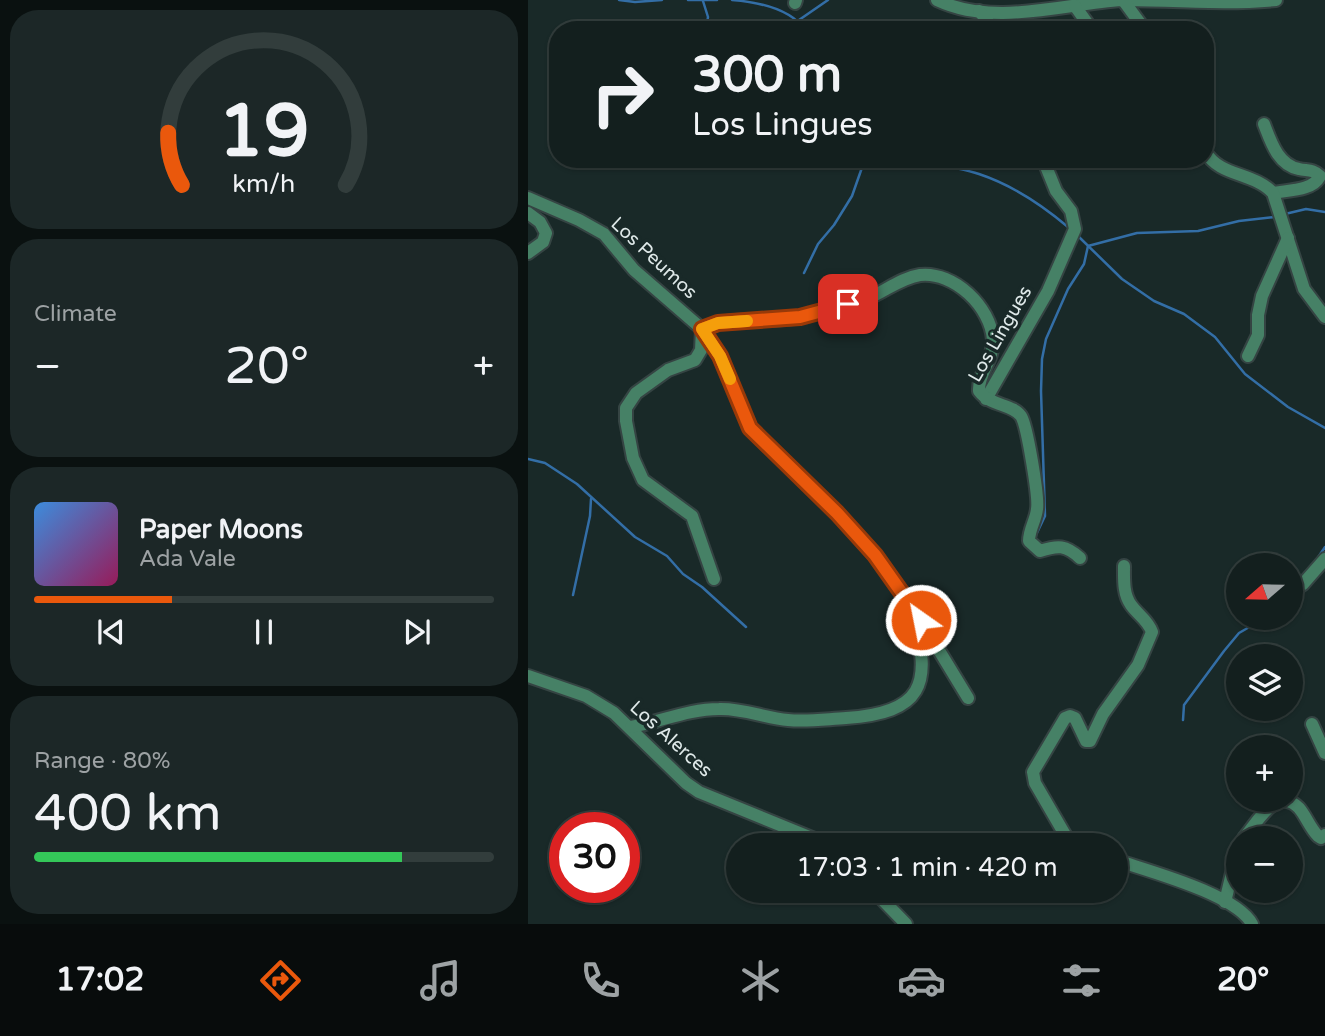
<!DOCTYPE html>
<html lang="en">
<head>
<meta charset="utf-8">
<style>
  body { margin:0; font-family:"Varela Round",sans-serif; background:#1c2727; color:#f1f3f6; height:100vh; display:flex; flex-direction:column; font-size:26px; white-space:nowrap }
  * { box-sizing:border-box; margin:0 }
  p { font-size:23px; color:#9da2a4 }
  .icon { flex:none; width:38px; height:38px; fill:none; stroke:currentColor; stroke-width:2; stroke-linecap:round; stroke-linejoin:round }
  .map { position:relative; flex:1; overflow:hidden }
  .drawer { display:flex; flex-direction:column; gap:10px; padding:10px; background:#0a1110; width:528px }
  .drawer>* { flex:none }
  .banner { position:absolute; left:21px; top:21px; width:665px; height:147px; border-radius:28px; box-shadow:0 2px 5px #0004,0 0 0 2px #323d3c; background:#131f1e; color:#f1f3f6; overflow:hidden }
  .needle { width:46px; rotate:250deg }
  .buttons { position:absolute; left:698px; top:553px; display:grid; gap:14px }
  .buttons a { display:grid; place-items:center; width:77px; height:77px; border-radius:50%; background:#131f1e; box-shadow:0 2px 5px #0004,0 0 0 2px #323d3c; font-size:35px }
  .speed { position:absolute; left:21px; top:812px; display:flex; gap:14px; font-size:35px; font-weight:700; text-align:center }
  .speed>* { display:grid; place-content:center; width:91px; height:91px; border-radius:50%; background:#131f1e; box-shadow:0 2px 5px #0004,0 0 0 2px #323d3c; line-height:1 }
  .speed .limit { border:10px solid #d22; background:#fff; color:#111 }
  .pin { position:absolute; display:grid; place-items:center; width:60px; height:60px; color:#fff; margin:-30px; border-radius:14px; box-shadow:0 4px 10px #0006 }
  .me { position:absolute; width:77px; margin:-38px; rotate:327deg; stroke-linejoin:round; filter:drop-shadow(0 0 5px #0008) }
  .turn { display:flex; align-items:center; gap:24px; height:147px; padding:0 28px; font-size:32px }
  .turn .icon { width:91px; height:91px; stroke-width:2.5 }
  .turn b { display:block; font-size:49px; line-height:60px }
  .big { font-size:52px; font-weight:600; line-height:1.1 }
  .drawer .widget { flex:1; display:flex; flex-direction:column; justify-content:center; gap:10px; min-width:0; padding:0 24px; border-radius:28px; background:#1c2727 }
  .drawer .dial { align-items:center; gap:0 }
  .dial svg { height:182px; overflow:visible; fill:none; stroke:#323d3c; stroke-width:7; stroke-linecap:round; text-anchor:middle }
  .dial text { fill:#f1f3f6; stroke:none }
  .song { display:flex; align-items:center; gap:21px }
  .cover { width:84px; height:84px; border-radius:10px; background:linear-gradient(135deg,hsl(210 70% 55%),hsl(330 70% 35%)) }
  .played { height:7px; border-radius:4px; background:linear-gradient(90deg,#ea580c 30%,#323d3c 30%) }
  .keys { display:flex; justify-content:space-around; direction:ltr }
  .heat { display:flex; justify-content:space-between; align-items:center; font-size:38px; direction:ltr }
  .charge { height:10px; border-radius:5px; background:linear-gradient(90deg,#34c759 80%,#323d3c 0) }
  .trip { position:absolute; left:198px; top:833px; width:402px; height:70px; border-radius:35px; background:#131f1e; box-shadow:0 2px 5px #0004,0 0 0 2px #323d3c; font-weight:600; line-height:70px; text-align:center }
  .tab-bar { display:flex; height:112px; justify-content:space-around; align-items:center; background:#080c0c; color:#9da2a4 }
  .tab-bar .icon { width:49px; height:49px }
  .tab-bar .selected { color:#ea580c }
  .tab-bar b { font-size:32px; color:#f1f3f6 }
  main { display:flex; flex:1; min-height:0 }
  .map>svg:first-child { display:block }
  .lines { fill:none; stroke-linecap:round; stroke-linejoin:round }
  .stream { stroke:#336ea6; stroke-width:2.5 }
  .minor-casing { stroke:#354443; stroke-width:16 }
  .minor { stroke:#468166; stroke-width:12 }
  .route-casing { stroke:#983908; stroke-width:18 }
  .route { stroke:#ea580c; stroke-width:12 }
  .slow { stroke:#f59e0b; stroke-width:12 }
  .labels { text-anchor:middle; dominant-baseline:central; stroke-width:7; stroke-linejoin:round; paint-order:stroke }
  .street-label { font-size:19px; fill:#dfe9e9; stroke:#192928 }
</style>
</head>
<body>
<main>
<section class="drawer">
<div class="widget dial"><svg viewBox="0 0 100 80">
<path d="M14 69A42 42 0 1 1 86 69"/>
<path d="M14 69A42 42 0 0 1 8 46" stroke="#ea580c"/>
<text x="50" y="56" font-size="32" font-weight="700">19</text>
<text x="50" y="72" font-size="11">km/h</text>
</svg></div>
<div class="widget"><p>Climate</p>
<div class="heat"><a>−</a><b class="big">20°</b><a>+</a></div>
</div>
<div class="widget">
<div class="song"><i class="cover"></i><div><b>Paper Moons</b><p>Ada Vale</p></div></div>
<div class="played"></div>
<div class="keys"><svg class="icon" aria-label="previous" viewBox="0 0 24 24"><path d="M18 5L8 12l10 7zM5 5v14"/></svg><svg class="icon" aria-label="pause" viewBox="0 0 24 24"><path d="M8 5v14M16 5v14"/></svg><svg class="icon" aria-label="next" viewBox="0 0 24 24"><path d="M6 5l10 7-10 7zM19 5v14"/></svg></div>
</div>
<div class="widget"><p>Range · 80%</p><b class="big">400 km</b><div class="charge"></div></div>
</section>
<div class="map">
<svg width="797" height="924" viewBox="0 0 797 924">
  <rect width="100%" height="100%" fill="#192928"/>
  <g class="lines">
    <!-- stream -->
    <g class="stream">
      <path d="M91,0L107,2L134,0"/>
      <path d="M160,0H189"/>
      <path d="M204,0C229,2 262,8 277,30"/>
      <path d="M175,1L180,17L178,30"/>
      <path d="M271,20L300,0"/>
      <path d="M398,159C415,167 434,168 451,174C484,185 514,205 540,227"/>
      <path d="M757,214L778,209L797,212"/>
      <path d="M550,236L594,279L626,301L656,314L687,337L717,374L760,407L797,428"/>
      <path d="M276,273L290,244L306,225L324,196L337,159"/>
      <path d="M0,459L17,463L49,484L107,537L139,556L155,574L174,587L218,627"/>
      <path d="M507,537L517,516L513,391L514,359L518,339L540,289L556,264L560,246L609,233L670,231L711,221L747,217"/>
      <path d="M787,562L797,547"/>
      <path d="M45,595L62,516L63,499"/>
      <path d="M655,720L656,705L696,651L711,633L737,618"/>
    </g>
    <defs>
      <g id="minor">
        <path d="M409,0C466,27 534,4 594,0C645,0 696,5 748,0"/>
        <path d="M595,0L617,30"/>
        <path d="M267,3L268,0"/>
        <path d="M547,6L562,27L567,30"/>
        <path d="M451,11L467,30"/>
        <path d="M736,124C743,142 750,165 771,169C779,171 785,169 792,176C785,191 760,190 745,193"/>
        <path d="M677,151C691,177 726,172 745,193L776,289L797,317"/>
        <path d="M0,198L51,220L76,234L106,270L174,329L192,356L222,428L309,513L347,556L381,601L440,698"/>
        <path d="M0,213L12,222L18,233L15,242L0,253"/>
        <path d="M720,356L730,335V315L734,296L760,238"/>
        <path d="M458,399L520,291L547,229L543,211L528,191L515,159"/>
        <path d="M186,579L164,516L115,480L105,458L98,421V408L108,393L140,370L167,360L173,350L174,329C205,314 243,325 275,316C296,310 323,305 343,297C359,290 373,278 392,275C426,271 463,307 465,340C466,360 450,373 451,391C462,406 485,404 493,416C499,425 511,497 509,509C508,520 501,529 501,541L512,551C530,545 538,545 552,558"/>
        <path d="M763,592L775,584L797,559"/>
        <path d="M0,676L58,696L86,713L158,783L171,792L301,845"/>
        <path d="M784,724L797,753"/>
        <path d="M103,727C132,722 161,709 191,709C214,708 237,718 260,720C279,722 299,719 318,718C394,713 405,685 385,616"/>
        <path d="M716,838C729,823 748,785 771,808C778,816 782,828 790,836L793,838L797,835"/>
        <path d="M543,845L507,783L505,772L537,718L542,716L547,718L558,741H562L575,714L610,665L624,632C620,620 610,615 603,605C595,594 596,579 596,566"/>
        <path d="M588,860C620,871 708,894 724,924"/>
        <path d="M346,891L378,924"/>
        <path d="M697,902L710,848"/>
      </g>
    </defs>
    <!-- minor casing -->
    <use href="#minor" class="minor-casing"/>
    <!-- minor -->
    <use href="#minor" class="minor"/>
  </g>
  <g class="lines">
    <defs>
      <path id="route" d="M320,304L272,317L190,323L174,329L192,356L222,428L309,513L347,555L393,620"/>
    </defs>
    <!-- route casing -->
    <use href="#route" class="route-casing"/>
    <!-- route -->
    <use href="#route" class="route"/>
    <!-- slow -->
    <path class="slow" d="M202,379L192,356L174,329L190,323L219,321"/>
  </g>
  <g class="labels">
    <!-- street labels -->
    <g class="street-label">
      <text transform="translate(126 258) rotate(43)">Los Peumos</text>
      <text transform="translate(472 334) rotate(-60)">Los Lingues</text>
      <text transform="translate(143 739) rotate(42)">Los Alerces</text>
    </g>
  </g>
</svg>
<div class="buttons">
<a><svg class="needle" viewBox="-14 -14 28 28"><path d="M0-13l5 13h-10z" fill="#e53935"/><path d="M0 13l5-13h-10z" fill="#9da2a4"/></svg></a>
<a><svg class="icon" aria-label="layers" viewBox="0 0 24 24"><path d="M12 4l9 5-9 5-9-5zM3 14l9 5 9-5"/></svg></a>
<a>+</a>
<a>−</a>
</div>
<div class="speed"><div class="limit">30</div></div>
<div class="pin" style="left:320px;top:304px;background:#d93025"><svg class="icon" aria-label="arrive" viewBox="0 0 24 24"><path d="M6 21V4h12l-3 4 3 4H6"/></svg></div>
<svg class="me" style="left:393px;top:620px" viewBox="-20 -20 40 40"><circle r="17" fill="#ea580c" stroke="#fff" stroke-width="3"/><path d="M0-11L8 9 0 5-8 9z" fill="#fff"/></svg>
<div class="trip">17:03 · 1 min · 420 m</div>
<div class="banner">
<div class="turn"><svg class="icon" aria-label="right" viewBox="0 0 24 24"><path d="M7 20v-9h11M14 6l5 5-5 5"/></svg><div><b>300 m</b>Los Lingues</div></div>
</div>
</div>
</main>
<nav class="tab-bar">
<b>17:02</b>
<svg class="icon selected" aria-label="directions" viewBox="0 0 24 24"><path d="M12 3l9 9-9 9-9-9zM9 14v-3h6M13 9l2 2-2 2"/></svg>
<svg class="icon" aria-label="music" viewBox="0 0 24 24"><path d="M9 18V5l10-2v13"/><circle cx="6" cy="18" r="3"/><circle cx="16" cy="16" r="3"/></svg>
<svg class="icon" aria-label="phone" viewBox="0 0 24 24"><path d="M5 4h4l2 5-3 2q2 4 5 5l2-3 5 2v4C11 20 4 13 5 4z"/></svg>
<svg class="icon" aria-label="climate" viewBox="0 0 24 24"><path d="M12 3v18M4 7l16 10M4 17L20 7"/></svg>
<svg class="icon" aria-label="car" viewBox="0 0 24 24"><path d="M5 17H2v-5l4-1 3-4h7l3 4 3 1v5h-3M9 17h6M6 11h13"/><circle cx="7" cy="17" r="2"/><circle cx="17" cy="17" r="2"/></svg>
<svg class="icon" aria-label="filters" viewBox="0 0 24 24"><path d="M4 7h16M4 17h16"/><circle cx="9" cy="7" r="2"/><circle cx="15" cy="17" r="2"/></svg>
<b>20°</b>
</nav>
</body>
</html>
